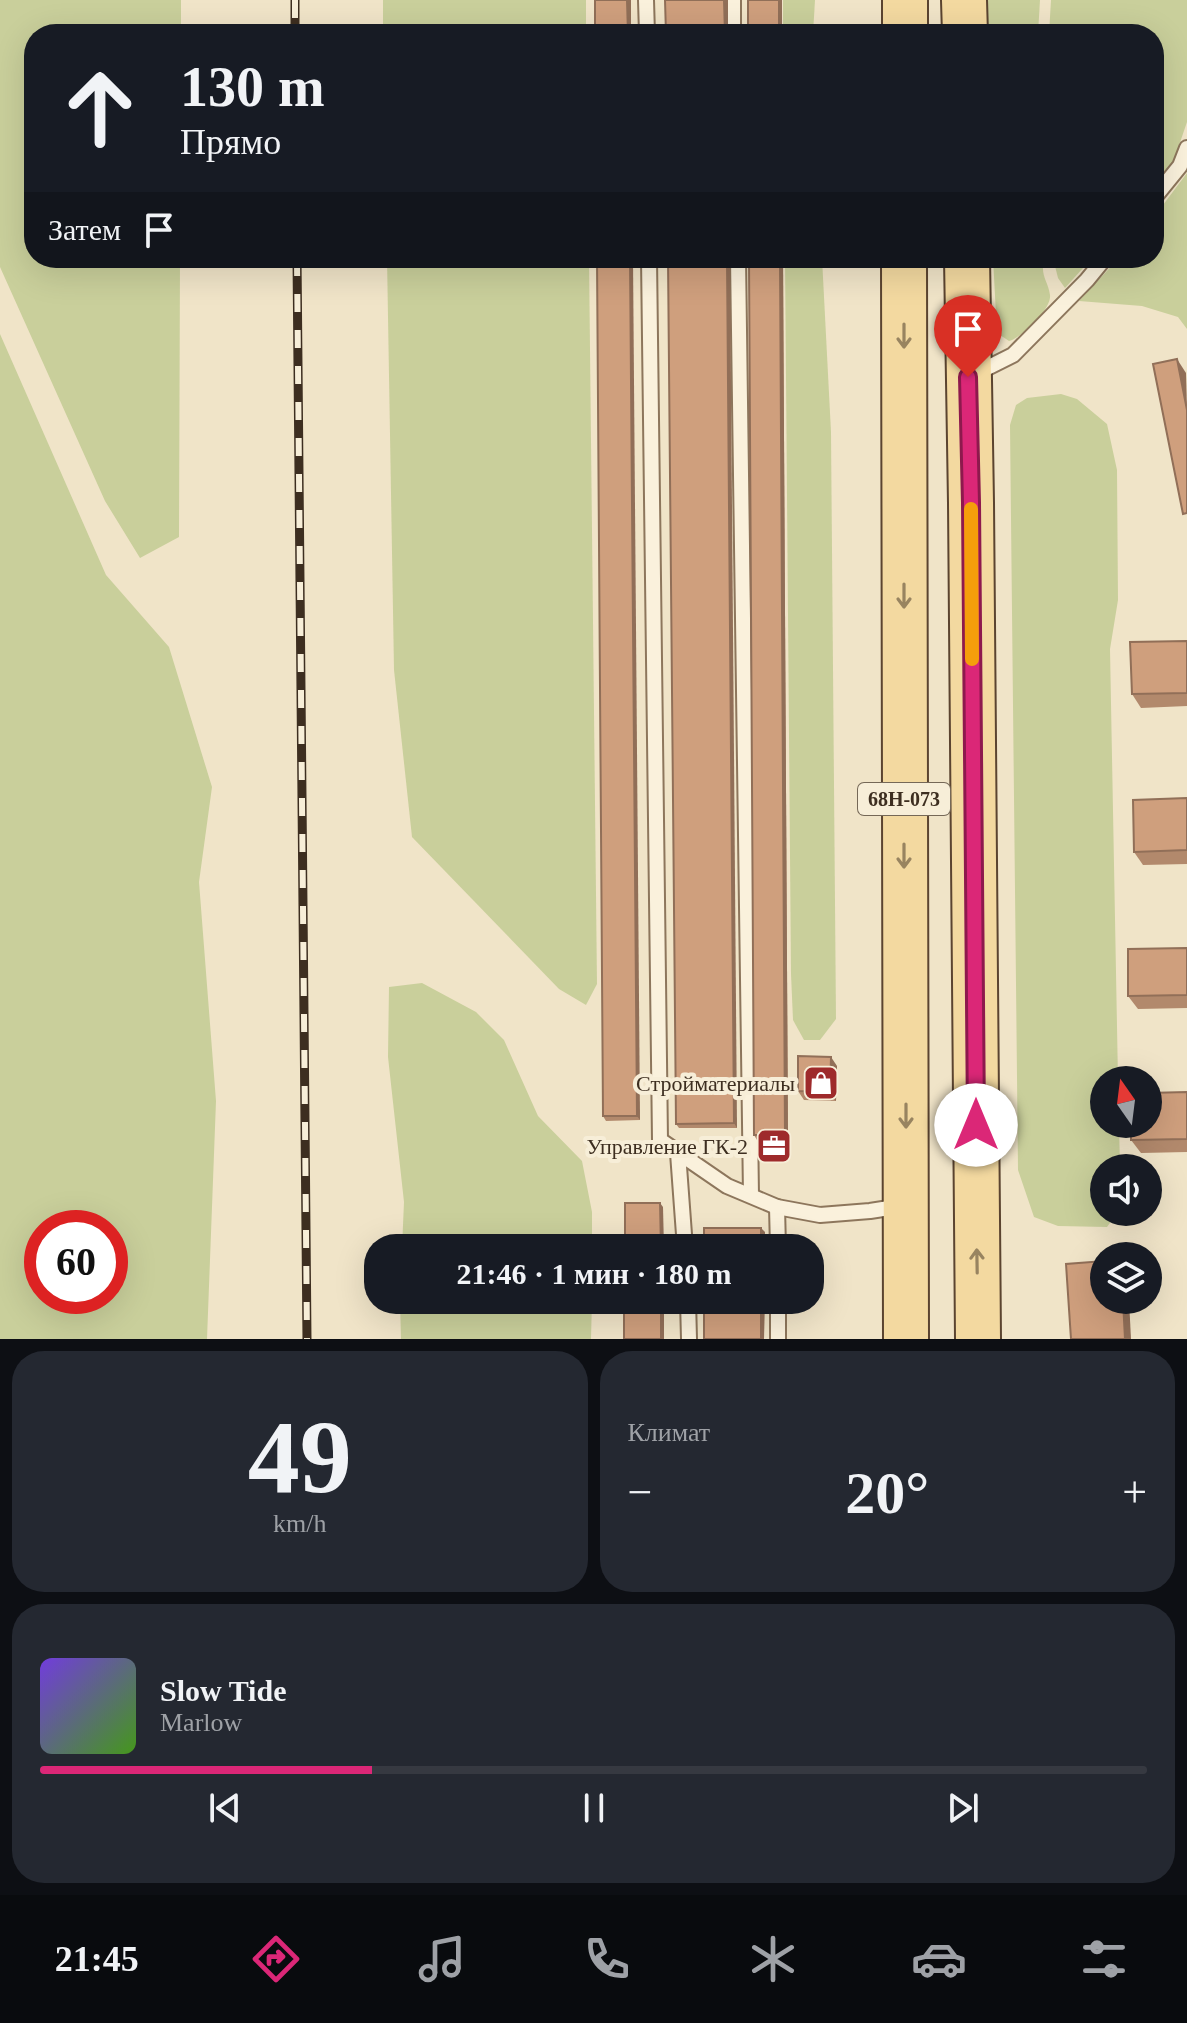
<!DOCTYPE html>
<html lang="ru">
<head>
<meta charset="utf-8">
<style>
  body { margin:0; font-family:Georgia,serif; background:#242831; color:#f1f3f6; height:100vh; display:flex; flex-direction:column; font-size:30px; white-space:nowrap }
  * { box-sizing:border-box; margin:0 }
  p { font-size:26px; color:#9ea1a6 }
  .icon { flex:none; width:44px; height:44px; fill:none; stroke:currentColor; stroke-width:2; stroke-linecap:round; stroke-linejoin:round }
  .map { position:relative; height:1339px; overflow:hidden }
  .panel { display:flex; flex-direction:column; gap:12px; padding:12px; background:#0d0f14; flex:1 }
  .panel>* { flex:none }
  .banner { position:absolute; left:24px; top:24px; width:1140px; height:244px; border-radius:32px; box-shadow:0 8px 32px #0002; background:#171b24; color:#f1f3f6; overflow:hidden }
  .needle { width:52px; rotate:346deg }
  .buttons { position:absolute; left:1090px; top:1066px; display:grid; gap:16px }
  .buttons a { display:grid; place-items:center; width:72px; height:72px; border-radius:50%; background:#171b24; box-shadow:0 8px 32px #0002; font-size:40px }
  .speed { position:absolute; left:24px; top:1210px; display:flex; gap:16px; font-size:40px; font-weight:700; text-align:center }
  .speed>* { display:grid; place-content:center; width:104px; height:104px; border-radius:50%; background:#171b24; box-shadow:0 8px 32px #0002; line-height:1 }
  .speed .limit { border:12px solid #d22; background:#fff; color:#111 }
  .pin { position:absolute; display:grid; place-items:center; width:68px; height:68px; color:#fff; margin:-82px -34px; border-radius:50% 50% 50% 0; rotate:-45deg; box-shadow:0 0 8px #0007 }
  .pin .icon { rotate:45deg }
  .me { position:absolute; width:88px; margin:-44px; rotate:0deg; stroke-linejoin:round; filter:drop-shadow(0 0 6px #0008) }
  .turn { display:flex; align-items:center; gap:28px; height:168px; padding:0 24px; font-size:36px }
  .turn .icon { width:104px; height:104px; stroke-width:2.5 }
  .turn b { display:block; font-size:56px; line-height:68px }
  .then { display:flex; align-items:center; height:76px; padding:0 24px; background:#0003; gap:16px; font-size:30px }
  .big { font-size:60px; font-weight:800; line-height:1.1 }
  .panel .widget { flex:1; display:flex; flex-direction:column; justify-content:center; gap:12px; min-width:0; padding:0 28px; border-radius:32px; background:#242831 }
  .panel .dial { align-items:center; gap:0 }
  .dial b { font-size:104px; line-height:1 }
  .song { display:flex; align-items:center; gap:24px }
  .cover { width:96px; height:96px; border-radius:12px; background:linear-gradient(135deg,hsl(260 70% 55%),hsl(100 70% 35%)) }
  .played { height:8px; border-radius:4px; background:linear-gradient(90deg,#db2777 30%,#363941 30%) }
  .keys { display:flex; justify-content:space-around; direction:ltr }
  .heat { display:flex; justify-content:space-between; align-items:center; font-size:44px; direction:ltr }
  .panel .tiles { flex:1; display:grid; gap:12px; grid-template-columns:1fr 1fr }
  .widget:last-child { grid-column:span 2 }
  .trip { position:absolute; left:364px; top:1234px; width:460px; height:80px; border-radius:32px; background:#171b24; box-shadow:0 8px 32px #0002; font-weight:800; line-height:80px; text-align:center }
  .dock { display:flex; height:128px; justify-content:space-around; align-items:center; background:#090b0e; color:#9ea1a6 }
  .dock .icon { width:56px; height:56px }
  .dock .current { color:#db2777 }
  .dock b { font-size:36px; color:#f1f3f6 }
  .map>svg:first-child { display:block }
  .green { fill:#c9cf9b; fill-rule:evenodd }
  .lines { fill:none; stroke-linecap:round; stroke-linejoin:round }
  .lane-casing { stroke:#8d765c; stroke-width:18 }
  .primary-casing { stroke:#5b4430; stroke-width:48 }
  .lane { stroke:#faf1dc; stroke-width:14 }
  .primary { stroke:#f3d9a0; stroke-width:44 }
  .rail-casing { stroke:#3d2e20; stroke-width:9 }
  .rail { stroke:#f7eed8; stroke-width:6; stroke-dasharray:18; stroke-linecap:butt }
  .wall { fill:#b2896c }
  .shaded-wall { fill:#916f58 }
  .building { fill:#cf9f7d; stroke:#916f58; stroke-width:2 }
  .oneway { stroke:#988460 }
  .route-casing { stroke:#8e194d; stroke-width:20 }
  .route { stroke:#db2777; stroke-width:14 }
  .slow { stroke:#f59e0b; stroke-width:14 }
  .labels { text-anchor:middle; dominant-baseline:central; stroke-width:8; stroke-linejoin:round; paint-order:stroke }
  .shield { fill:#f7eed8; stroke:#756857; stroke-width:2 }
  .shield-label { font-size:20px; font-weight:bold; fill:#3d2e20 }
  .poi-label { font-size:22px; fill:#3d2e20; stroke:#f7eed8; text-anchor:end }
</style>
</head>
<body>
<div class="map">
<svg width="1187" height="1339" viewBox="0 0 1187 1339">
  <rect width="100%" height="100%" fill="#f0e4c8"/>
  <!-- green -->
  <g class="green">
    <path d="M0,0H181V34H34V258H180L179,537L140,558L105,501L0,267Z"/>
    <rect x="383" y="0" width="203" height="34"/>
    <path d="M783,0H815L813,34H783Z"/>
    <path d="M986,0H1040L1038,34H987Z"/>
    <path d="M1051,0H1187V122L1173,163L1154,185V34H1049Z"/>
    <path d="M1187,173V329L1178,317L1142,306L1079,301L1119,258H1154V217Z"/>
    <path d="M387,258H589L597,984L586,1005L559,989L412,837L394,670Z"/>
    <path d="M785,258H822L831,432L836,1019L820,1040H804L793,1020L791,974Z"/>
    <path d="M993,258H1044C1040,277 1048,280 1050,295C1052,309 1021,338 1009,341L997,333Z"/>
    <path d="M1053,258H1092L1065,288L1058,278Z"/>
    <path d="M0,334L106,575L169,647L212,787L199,882L216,1101L207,1339H0ZM42,1228H110V1296H42Z"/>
    <path d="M1061,394L1077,399L1107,424L1117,470L1118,600L1110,649L1118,1080H1104V1124H1119L1120,1168H1104V1212H1118L1107,1227L1058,1226L1034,1217L1018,1170L1010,425L1016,405L1027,398Z"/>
    <path d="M422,983L476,1012L504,1040L538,1116L582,1161L592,1212V1248H402L404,1202L388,1057L389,987Z"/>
    <path d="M400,1300H592L591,1339H401Z"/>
  </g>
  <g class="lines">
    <defs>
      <g id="lane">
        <path d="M646,0L647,34"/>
        <path d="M733,0V34"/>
        <path d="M1154,198L1180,166L1187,148"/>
        <path d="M649,258L660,1140L727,1186L777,1207L820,1215L870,1211L902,1206"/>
        <path d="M738,258L751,1195"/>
        <path d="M975,374L1013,355L1087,280L1105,258"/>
        <path d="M678,1153L685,1248"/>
        <path d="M777,1207L778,1248"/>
        <path d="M688,1300L689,1339"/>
        <path d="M778,1300V1339"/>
      </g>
      <g id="primary">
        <path d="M964,0L965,34"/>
        <path d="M905,34V0"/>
        <path d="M904,258L906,1339"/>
        <path d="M967,258L971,503L978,1339"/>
      </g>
    </defs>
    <!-- lane casing -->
    <use href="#lane" class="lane-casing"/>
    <!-- primary casing -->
    <use href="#primary" class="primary-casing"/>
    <!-- lane -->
    <use href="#lane" class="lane"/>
    <!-- primary -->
    <use href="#primary" class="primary"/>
    <defs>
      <g id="rail">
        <path d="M295,0V34"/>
        <path d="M297,258L307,1339"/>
      </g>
    </defs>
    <!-- rail casing -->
    <use href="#rail" class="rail-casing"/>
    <!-- rail -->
    <use href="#rail" class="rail"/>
  </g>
  <!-- wall -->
  <g class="wall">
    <path d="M597,258L640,1120L606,1121L603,1116Z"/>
    <path d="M668,258L737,1128H679L676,1124Z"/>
    <path d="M749,258H783L788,1140H781L782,1155L765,1154L762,1150V1140H757L754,1135Z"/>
    <path d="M1187,641V706L1141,708L1132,694Z"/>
    <path d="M1187,798V864L1143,865L1134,852Z"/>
    <path d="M1187,948V1008L1138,1009L1128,996Z"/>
    <path d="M837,1066L836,1101L804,1100L798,1091Z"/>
    <path d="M1187,1092V1152L1141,1153L1131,1140Z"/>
  </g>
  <!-- shaded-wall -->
  <g class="shaded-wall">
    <path d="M627,0H631V34H628Z"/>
    <path d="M724,0H728V34H725Z"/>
    <rect x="779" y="0" width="3" height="34"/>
    <path d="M630,258H633L640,1120L637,1116Z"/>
    <path d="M727,258H730L737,1128L734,1123Z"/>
    <path d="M780,258H783L788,1140L785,1135Z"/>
    <path d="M1177,359L1186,373L1187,410Z"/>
    <path d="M831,1057L837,1066L836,1101L830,1092Z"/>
    <path d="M778,1135L781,1140L782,1155L778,1150Z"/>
    <path d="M660,1203L663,1207L664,1248H661Z"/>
    <path d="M761,1228L765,1232V1248H761Z"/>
    <rect x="661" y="1300" width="3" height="39"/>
    <path d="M761,1300H765L764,1339H761Z"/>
    <path d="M1123,1300H1129L1131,1339H1125Z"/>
  </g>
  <!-- building -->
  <g class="building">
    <path d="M595,0H627L628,34H595Z"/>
    <path d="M665,0H724L725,34H666Z"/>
    <rect x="748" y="0" width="31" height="34"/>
    <path d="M597,258H630L637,1116H603Z"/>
    <path d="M668,258H727L734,1123L676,1124Z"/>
    <path d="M749,258H780L785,1135H778V1150H762V1135H754Z"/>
    <path d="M1177,359L1187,410V513L1183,514L1153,364Z"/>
    <path d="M1187,641V693L1132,694L1130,642Z"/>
    <path d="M1187,798V850L1134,852L1133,800Z"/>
    <path d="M1187,948V995L1128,996V949Z"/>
    <path d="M798,1056L831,1057L830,1092L798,1091Z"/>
    <path d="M1187,1092V1139L1131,1140V1124H1148V1093Z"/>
    <path d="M625,1203H660L661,1248H625Z"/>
    <rect x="704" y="1228" width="57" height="20"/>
    <path d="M1104,1261V1300H1123L1125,1339H1071L1066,1264Z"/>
    <rect x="624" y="1300" width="37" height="39"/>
    <rect x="704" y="1300" width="57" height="39"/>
  </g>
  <!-- one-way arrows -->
  <defs><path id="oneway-shaft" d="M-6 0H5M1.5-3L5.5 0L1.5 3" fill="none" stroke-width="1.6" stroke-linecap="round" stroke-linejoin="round" transform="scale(2)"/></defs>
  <g class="oneway">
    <use href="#oneway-shaft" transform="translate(904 336) rotate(90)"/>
    <use href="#oneway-shaft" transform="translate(904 596) rotate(90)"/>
    <use href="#oneway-shaft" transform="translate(904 856) rotate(90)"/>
    <use href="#oneway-shaft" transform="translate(906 1116) rotate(90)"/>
    <use href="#oneway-shaft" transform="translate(977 1261) rotate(-91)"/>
  </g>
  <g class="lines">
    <defs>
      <path id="route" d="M968,377L971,503L976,1125"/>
    </defs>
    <!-- route casing -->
    <use href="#route" class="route-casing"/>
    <!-- route -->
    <use href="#route" class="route"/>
    <!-- slow -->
    <path class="slow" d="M971,509L972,659"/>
  </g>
  <!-- icons -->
  <defs>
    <symbol id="shop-square" viewBox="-11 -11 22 22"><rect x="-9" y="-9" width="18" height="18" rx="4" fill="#9e2a2b" stroke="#f7eed8"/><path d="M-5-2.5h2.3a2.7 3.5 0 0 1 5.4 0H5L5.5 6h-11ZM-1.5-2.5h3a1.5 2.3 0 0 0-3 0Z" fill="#fff"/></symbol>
    <symbol id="office-square" viewBox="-11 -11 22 22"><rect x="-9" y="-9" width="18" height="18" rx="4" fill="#9e2a2b" stroke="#f7eed8"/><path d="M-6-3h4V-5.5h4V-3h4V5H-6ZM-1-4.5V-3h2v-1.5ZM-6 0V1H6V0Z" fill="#fff"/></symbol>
  </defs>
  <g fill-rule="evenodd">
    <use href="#shop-square" x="801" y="1063" width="40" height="40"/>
    <use href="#office-square" x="754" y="1126" width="40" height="40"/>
  </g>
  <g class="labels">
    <!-- shield labels -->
    <rect class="shield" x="858" y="783" width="92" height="32" rx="6"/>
    <g class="shield-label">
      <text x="904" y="799">68Н-073</text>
    </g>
    <!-- poi labels -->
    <g class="poi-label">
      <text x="795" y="1083">Стройматериалы</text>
      <text x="748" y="1146">Управление ГК-2</text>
    </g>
  </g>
</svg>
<div class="buttons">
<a><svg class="needle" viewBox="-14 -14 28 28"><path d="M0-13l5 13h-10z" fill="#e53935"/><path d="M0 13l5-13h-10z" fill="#9ea1a6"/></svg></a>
<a><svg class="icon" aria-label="sound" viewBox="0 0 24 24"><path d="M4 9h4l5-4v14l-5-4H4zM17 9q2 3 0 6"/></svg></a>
<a><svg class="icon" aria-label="layers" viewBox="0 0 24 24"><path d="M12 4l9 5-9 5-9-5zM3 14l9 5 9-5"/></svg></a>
</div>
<div class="speed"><div class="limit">60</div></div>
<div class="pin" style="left:968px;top:377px;background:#d93025"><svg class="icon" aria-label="arrive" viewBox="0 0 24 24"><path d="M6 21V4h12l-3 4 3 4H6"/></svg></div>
<svg class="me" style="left:976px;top:1125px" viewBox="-20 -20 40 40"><circle r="19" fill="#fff"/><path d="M0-13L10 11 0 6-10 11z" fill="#db2777"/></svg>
<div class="trip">21:46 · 1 мин · 180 m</div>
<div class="banner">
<div class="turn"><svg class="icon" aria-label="ahead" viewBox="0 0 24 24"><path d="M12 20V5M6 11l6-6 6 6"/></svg><div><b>130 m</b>Прямо</div></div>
<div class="then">Затем<svg class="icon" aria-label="arrive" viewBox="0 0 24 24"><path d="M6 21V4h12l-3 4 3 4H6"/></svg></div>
</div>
</div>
<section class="panel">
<div class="tiles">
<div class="widget dial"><b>49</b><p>km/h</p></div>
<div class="widget"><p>Климат</p>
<div class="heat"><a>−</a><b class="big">20°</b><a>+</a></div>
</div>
<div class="widget">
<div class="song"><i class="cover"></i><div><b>Slow Tide</b><p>Marlow</p></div></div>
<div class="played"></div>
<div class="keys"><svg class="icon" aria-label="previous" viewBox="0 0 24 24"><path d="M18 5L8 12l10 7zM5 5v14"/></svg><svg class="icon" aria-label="pause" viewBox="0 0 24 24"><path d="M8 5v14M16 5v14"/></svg><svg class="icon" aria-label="next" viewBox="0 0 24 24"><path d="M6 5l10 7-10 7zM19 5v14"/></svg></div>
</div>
</div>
</section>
<nav class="dock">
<b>21:45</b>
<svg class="icon current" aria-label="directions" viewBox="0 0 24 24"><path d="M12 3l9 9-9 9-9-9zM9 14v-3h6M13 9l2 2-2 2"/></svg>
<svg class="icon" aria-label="music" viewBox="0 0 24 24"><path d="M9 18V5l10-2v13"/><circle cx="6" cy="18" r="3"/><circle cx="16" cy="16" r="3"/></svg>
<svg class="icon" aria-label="phone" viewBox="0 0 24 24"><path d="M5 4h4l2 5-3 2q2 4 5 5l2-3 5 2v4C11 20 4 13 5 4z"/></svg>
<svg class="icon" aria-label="climate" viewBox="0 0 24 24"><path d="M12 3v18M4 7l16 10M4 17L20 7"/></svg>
<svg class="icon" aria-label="car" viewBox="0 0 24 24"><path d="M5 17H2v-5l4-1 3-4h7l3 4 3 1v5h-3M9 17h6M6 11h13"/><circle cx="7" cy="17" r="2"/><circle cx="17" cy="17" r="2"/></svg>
<svg class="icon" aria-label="filters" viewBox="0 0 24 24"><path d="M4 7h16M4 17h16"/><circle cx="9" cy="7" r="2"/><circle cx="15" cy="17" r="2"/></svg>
</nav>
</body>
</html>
